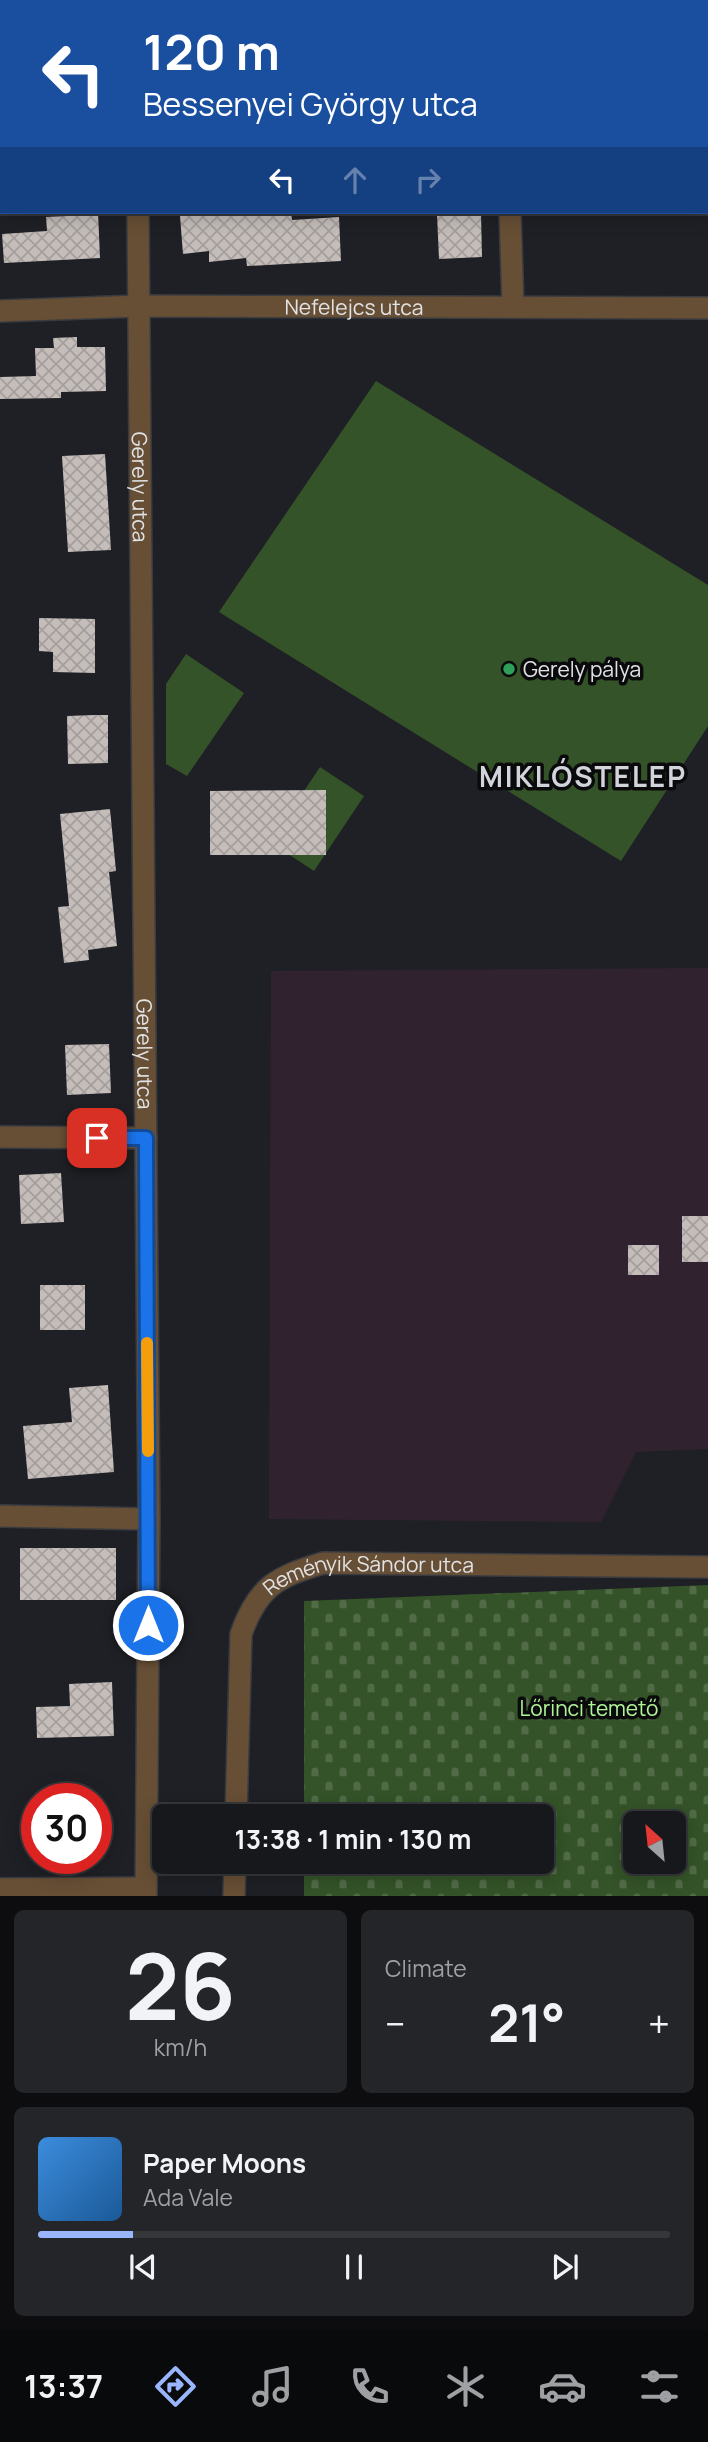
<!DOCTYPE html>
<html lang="en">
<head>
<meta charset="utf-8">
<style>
  body { margin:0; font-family:Manrope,sans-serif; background:#242529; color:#f1f3f6; height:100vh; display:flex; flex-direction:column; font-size:26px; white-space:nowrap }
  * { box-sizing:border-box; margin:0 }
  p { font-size:23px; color:#9ea0a3 }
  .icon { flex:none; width:38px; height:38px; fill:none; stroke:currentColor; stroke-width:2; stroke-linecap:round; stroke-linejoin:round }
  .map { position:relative; height:1896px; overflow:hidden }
  .side { display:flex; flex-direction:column; gap:14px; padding:14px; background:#0d0d0f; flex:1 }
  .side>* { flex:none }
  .hud { position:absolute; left:0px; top:0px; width:709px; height:214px; box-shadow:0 4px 18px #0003,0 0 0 2px #36373b; background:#1a4fa0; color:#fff; overflow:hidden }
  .needle { width:46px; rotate:333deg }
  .buttons { position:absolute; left:623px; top:1811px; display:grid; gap:14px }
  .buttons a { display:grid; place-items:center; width:63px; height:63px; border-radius:10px; background:#17181c; box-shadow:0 4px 18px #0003,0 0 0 2px #36373b; font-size:35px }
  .speed { position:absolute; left:21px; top:1783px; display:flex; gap:14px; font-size:35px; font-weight:700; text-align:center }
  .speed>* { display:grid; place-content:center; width:91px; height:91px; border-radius:50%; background:#17181c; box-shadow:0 4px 18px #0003,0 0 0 2px #36373b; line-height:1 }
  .speed .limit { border:10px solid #d22; background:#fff; color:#111 }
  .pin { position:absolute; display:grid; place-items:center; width:60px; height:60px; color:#fff; margin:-30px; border-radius:14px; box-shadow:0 4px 10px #0006 }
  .me { position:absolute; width:77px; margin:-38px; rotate:0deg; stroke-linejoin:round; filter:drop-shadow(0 0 5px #0008) }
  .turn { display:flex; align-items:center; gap:24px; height:147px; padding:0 28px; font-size:32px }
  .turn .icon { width:91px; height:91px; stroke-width:2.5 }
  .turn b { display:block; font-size:49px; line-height:60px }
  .lanes { display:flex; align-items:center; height:66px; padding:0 28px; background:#0003; justify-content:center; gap:35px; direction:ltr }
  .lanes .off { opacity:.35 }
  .big { font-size:52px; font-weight:700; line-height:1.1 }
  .side .widget { flex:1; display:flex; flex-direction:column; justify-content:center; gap:10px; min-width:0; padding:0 24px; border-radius:10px; background:#242529 }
  .side .dial { align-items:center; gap:0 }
  .dial b { font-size:91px; line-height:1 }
  .song { display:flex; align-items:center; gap:21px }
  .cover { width:84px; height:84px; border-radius:10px; background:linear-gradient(135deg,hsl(210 70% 55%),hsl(210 70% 35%)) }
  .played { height:7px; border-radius:4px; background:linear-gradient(90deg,#99b5fd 15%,#36373b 15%) }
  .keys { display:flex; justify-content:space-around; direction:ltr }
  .heat { display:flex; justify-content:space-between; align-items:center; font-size:38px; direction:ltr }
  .side .tiles { flex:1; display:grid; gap:14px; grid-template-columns:1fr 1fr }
  .widget:last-child { grid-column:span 2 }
  .trip { position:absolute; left:152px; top:1804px; width:402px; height:70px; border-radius:10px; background:#17181c; box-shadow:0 4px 18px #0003,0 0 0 2px #36373b; font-weight:700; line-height:70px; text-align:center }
  .menu { display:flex; height:112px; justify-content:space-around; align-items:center; background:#090a0b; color:#9ea0a3 }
  .menu .icon { width:49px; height:49px }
  .menu .on { color:#99b5fd }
  .menu b { font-size:32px; color:#f1f3f6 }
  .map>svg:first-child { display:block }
  .industrial { fill:#30232f }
  .cemetery { fill:url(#cemetery-stones); fill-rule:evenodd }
  .park { fill:#345328 }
  .building { fill:url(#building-cross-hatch) }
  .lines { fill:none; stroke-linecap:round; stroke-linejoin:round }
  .minor-casing { stroke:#3a3b40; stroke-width:24 }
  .minor { stroke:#674f35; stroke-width:21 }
  .route-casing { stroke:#114b97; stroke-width:18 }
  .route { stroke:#1a73e8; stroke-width:12 }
  .slow { stroke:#f59e0b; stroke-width:12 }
  .leisure-dot { fill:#2e9e5b; stroke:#0a0a0c; stroke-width:2.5 }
  .labels { text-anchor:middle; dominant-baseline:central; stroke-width:7; stroke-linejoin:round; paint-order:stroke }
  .street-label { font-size:21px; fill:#e1e2e5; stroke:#0a0a0c }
  .poi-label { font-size:21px; fill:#e1e2e5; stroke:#0a0a0c; text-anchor:start }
  .park-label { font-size:21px; fill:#aff596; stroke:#0a0a0c }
  .district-label { font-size:28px; font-weight:bold; letter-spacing:2px; fill:#d2d4db; stroke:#0a0a0c }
</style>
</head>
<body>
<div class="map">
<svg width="708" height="1896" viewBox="0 0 708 1896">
  <defs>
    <pattern id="cemetery-stones" width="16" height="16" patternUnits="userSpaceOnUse" patternTransform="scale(1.75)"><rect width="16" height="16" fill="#345328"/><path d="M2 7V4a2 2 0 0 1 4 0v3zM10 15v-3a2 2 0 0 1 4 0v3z" fill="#516b47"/></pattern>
    <pattern id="building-cross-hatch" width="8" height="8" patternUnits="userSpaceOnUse" patternTransform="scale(1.75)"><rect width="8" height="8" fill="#c4bdba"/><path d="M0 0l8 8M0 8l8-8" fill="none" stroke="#a49f9d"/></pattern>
  </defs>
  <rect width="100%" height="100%" fill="#1f2025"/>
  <!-- industrial -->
  <path class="industrial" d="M708,968V1449L636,1452L601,1522L269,1519L271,971Z"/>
  <!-- cemetery -->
  <path class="cemetery" d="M708,1585V1896H304V1862H542V1816H304V1601ZM635,1824H674V1862H635Z"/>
  <!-- park -->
  <g class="park">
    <path d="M376,381L708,585V726L621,861L219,612Z"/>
    <path d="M186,654L244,693L187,776L166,764V684Z"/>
    <path d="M320,767L364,796L314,871L270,842Z"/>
  </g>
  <!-- building -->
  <g class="building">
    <path d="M68,212H98L100,258L4,263L2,234L47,231L46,217L68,216Z"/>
    <path d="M226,212V214L291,212L292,220L339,217L341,261L247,266L246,258L209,262V251L183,254L180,216Z"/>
    <path d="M481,213L482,257L439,259L437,214Z"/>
    <path d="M77,337V347H105L106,391L61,392V398L0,399V377L36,376L35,348H54L53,338Z"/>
    <path d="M105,454L111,550L68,552L62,456Z"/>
    <path d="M39,618L95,619V673L53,672V652L39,651Z"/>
    <path d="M94,715H108V763L68,764L67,716Z"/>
    <path d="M326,790V855H210V791Z"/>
    <path d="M110,809L116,871L109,872L117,946L88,950L89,960L64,963L58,907L69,906L60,814Z"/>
    <path d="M109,1044L111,1093L67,1095L65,1045Z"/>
    <path d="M61,1173L64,1222L21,1224L19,1175Z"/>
    <rect x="682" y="1216" width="26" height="46"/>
    <rect x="628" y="1245" width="31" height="30"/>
    <rect x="40" y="1285" width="45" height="45"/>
    <path d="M108,1385L114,1472L28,1479L23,1426L72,1422L69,1388Z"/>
    <rect x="20" y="1548" width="96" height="52"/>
    <path d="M112,1682L114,1736L37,1738L36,1707L70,1706L69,1684Z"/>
  </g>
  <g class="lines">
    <defs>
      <g id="minor">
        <path d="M133,0V2"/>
        <path d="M504,0V2"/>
        <path id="s1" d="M138,212L149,1519L146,1896"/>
        <path d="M510,212L513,306"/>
        <path id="s2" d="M0,311L140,306L708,308"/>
        <path d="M0,1137L146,1138"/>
        <path d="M0,1516L149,1519"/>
        <path id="s3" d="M236,1816L241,1634C258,1586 277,1577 323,1563L708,1567"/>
        <path d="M0,1889L146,1888"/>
        <path d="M234,1896L235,1862"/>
      </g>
    </defs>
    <!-- minor casing -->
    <use href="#minor" class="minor-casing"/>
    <!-- minor -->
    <use href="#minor" class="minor"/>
  </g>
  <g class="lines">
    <defs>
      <path id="route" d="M97,1138H146L148,1625"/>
    </defs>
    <!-- route casing -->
    <use href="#route" class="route-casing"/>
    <!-- route -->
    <use href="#route" class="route"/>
    <!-- slow -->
    <path class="slow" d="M147,1343L148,1451"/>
  </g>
  <!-- markers -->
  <circle class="leisure-dot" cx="509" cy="669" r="7"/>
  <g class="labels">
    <!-- street labels -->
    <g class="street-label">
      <text stroke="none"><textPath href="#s2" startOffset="354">Nefelejcs utca</textPath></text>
      <text stroke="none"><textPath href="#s1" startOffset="275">Gerely utca</textPath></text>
      <text stroke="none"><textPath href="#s1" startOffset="842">Gerely utca</textPath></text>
      <text stroke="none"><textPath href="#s3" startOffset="340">Reményik Sándor utca</textPath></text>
    </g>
    <!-- poi labels -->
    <g class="poi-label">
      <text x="523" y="669">Gerely pálya</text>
    </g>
    <!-- park labels -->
    <g class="park-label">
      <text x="589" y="1708">Lőrinci temető</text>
    </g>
    <!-- district labels -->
    <g class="district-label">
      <text x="583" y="776">MIKLÓSTELEP</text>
    </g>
  </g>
</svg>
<div class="buttons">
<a><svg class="needle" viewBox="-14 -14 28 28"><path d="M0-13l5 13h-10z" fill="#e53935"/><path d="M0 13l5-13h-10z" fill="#9ea0a3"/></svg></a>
</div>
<div class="speed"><div class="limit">30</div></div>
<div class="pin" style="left:97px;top:1138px;background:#d93025"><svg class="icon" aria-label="arrive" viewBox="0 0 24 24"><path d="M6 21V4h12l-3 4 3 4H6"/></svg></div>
<svg class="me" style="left:148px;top:1625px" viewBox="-20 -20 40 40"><circle r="17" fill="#1a73e8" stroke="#fff" stroke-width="3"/><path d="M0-11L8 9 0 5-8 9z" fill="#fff"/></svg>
<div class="trip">13:38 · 1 min · 130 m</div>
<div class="hud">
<div class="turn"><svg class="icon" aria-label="left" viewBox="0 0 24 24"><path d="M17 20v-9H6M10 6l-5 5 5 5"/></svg><div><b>120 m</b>Bessenyei György utca</div></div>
<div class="lanes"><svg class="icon" aria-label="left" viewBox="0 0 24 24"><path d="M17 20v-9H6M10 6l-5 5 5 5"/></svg><svg class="icon off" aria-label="ahead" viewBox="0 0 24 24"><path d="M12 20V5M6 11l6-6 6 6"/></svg><svg class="icon off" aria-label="right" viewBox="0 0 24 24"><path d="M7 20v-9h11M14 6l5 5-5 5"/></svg></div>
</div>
</div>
<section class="side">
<div class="tiles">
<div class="widget dial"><b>26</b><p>km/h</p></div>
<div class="widget"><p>Climate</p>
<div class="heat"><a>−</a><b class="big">21°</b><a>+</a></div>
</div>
<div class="widget">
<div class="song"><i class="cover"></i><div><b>Paper Moons</b><p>Ada Vale</p></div></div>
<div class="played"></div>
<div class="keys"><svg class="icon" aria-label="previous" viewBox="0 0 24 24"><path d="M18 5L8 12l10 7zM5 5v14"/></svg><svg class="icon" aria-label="pause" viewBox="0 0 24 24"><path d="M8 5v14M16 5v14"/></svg><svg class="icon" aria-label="next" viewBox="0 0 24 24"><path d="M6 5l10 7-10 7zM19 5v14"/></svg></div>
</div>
</div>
</section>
<nav class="menu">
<b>13:37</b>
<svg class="icon on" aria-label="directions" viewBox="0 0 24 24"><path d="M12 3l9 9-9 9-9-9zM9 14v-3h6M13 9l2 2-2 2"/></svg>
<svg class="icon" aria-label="music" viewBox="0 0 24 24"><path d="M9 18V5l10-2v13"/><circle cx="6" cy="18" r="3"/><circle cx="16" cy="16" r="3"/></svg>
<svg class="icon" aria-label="phone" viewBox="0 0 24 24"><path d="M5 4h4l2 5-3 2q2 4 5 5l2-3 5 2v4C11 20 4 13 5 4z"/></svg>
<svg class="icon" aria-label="climate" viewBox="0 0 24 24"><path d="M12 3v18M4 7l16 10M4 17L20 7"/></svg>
<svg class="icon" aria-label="car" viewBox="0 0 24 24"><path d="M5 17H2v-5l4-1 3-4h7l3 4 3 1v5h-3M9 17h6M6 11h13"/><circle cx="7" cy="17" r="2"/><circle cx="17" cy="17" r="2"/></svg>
<svg class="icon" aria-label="filters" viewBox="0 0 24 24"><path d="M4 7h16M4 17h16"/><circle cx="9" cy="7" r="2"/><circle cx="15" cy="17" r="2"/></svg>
</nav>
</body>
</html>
